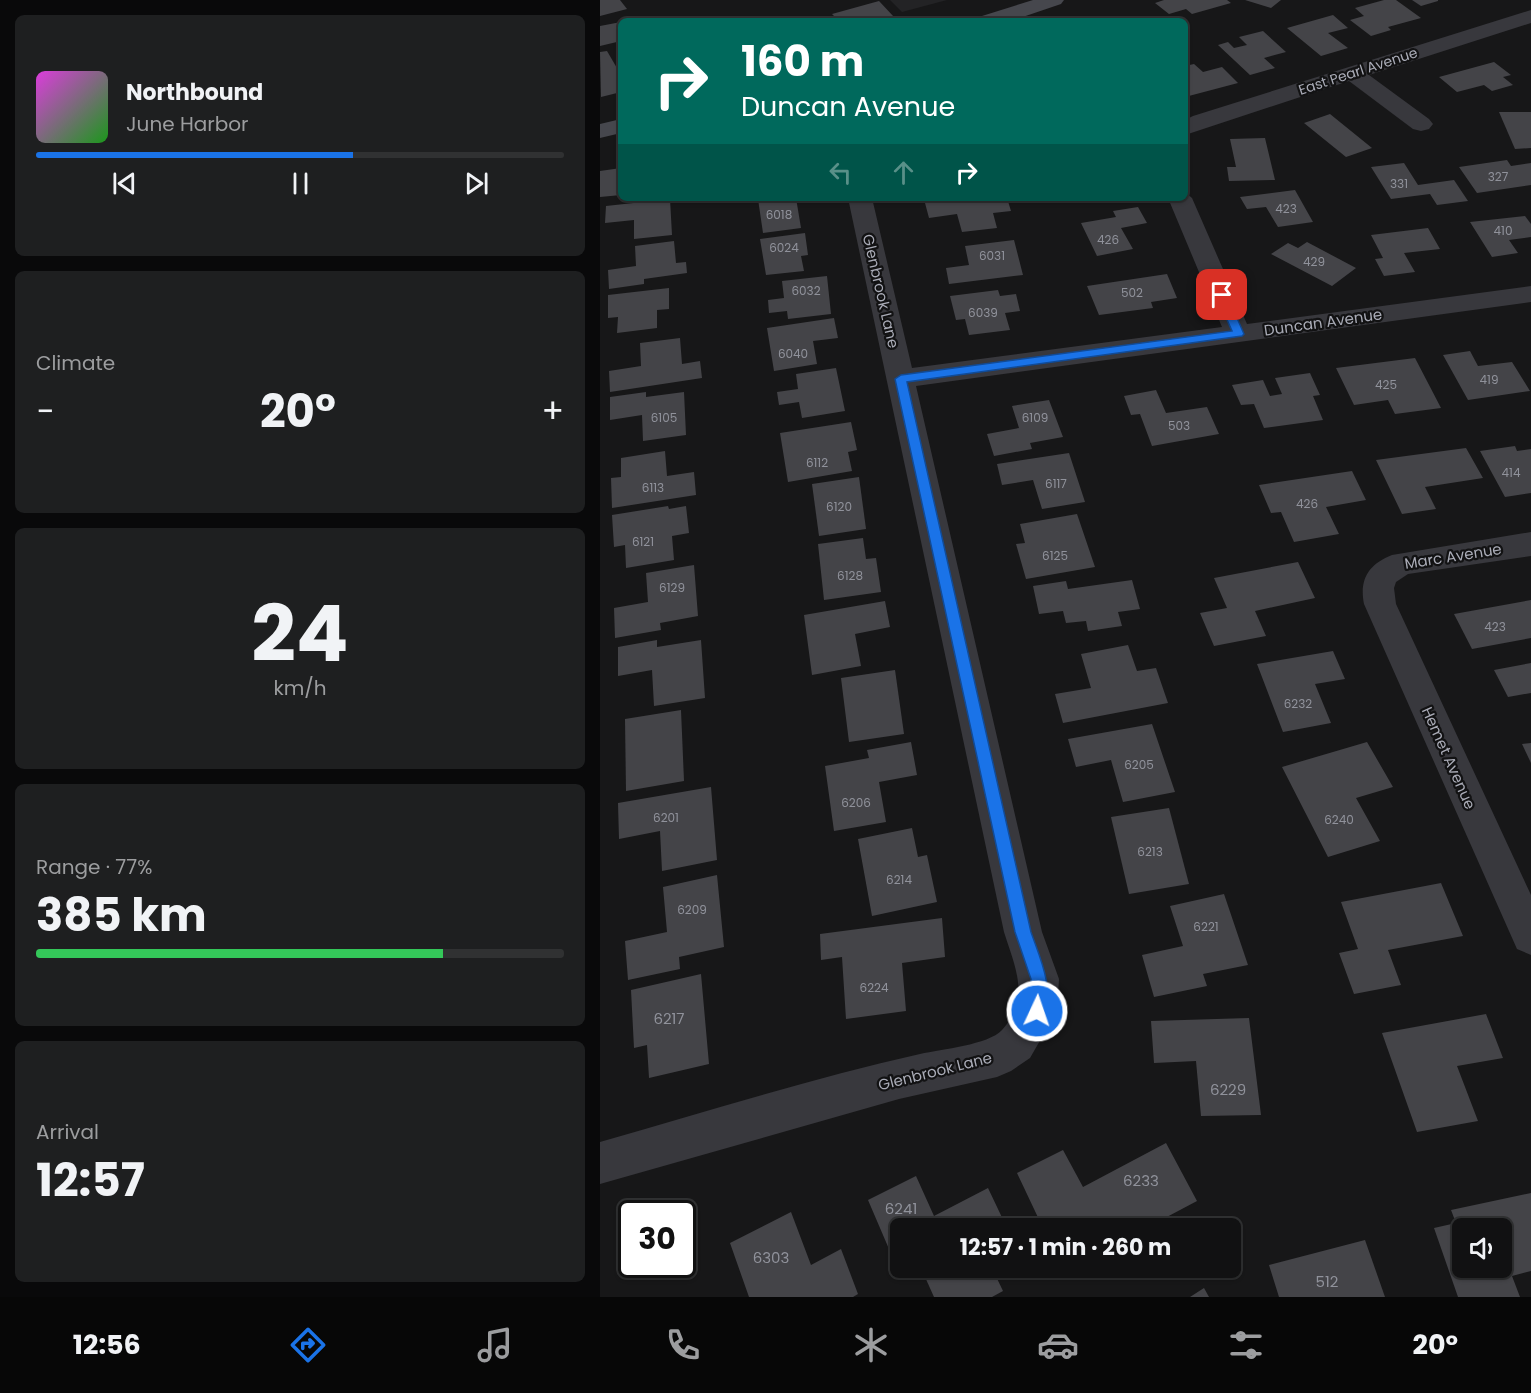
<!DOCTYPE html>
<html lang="en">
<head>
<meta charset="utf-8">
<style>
  body { margin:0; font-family:Poppins,sans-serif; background:#1e1f20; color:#f1f3f6; height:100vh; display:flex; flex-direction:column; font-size:22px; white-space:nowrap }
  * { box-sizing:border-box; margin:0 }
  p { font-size:20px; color:#9c9d9f }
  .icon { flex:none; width:33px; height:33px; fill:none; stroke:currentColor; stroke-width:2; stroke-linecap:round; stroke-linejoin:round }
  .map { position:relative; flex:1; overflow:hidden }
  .details { display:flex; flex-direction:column; gap:15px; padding:15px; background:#09090a; width:600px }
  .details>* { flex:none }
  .guide { position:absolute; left:18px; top:18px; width:570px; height:183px; border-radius:9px; box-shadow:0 2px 4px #0004,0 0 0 2px #303132; background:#00695c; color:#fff; overflow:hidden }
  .fabs { position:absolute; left:852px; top:1218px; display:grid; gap:12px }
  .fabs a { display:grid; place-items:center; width:60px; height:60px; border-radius:9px; background:#111112; box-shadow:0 2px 4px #0004,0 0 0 2px #303132; font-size:30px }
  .speed { position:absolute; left:18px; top:1200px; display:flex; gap:12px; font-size:30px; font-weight:700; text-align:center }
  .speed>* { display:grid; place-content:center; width:78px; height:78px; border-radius:50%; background:#111112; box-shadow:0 2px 4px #0004,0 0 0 2px #303132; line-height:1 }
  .speed .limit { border:3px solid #111; border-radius:9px; background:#fff; color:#111 }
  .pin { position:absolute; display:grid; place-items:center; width:51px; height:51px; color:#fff; margin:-26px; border-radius:12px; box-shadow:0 3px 9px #0006 }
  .me { position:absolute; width:66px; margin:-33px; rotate:3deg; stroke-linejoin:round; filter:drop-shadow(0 0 4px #0008) }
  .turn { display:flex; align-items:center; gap:21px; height:126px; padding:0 24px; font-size:27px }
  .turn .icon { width:78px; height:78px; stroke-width:2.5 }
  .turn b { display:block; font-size:42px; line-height:51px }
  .lanes { display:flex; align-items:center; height:57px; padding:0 24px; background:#0003; justify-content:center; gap:30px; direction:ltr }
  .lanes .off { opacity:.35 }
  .big { font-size:45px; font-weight:700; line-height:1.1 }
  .details .card { flex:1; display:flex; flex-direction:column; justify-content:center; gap:9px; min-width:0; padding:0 21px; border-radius:9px; background:#1e1f20 }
  .details .dial { align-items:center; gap:0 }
  .dial b { font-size:78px; line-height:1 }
  .song { display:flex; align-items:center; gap:18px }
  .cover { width:72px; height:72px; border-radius:9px; background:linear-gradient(135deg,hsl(300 70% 55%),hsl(120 70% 35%)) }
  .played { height:6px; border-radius:3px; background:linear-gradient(90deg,#1a73e8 60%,#303132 60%) }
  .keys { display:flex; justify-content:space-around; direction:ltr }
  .heat { display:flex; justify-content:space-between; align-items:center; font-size:33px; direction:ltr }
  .charge { height:9px; border-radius:4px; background:linear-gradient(90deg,#34c759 77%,#303132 0) }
  .trip { position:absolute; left:290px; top:1218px; width:351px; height:60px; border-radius:9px; background:#111112; box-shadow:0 2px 4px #0004,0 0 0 2px #303132; font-weight:700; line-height:60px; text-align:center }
  .tab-bar { display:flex; height:96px; justify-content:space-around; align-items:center; background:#070707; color:#9c9d9f }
  .tab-bar .icon { width:42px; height:42px }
  .tab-bar .on { color:#1a73e8 }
  .tab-bar b { font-size:27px; color:#f1f3f6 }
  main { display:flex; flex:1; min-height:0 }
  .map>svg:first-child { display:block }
  .built { fill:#232325 }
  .building { fill:#444448; fill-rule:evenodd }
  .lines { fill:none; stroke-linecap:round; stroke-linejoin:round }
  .street { fill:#38383d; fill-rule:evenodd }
  .secondary { fill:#46474d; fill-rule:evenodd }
  .route { fill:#1a73e8; stroke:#114b97; stroke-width:1.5 }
  .labels { text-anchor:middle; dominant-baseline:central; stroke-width:4.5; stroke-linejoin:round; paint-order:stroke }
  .number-label { font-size:12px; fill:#90929b }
  .far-street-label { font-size:14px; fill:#aaacb7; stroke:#121213 }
  .street-label { font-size:15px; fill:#aaacb7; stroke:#121213 }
  .near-number-label { font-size:15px; fill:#90929b }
</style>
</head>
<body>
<main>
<section class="details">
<div class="card">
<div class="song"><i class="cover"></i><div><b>Northbound</b><p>June Harbor</p></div></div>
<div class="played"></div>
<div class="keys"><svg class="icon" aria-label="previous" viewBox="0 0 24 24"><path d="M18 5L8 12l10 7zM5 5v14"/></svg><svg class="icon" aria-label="pause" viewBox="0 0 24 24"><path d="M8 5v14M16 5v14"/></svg><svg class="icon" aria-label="next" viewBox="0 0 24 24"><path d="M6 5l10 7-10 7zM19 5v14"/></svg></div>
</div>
<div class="card"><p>Climate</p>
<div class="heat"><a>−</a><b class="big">20°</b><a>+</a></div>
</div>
<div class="card dial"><b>24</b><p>km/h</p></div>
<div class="card"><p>Range · 77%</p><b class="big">385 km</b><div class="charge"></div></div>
<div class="card"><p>Arrival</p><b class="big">12:57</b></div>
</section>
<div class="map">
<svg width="931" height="1297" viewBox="0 0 931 1297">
  <rect width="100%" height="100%" fill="#171718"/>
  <!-- built -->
  <path class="built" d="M290,0H347L302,12Z"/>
  <!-- building -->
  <g class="building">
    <path d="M0,0H20L27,9L0,16Z"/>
    <path d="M564,0H627L631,3L592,14L586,9L569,14L555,3Z"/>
    <path d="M645,0H681L671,8Z"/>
    <path d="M784,0H796L821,18L788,27L791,30L771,36L750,20L764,16L755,8Z"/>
    <path d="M812,0H838V1L821,6Z"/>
    <path d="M279,1L294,17L278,21H239L232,14Z"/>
    <path d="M733,15L748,28L728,33L748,48L721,56L687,28Z"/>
    <path d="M21,22V41L0,46V26Z"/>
    <path d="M663,31L686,52L664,58L675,68L650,75L618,45L628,42L634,48L647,45L639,37Z"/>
    <path d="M7,51L21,75V92L1,97L0,52Z"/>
    <path d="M894,62L911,75L903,77L913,85L892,91L884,85L857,92L839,77Z"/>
    <path d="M594,64L603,72L622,67L638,83L585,97V66Z"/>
    <path d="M899,112H931V148L915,149Z"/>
    <path d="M730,114L772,148L746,157L704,123Z"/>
    <path d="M665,138L675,180L629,181L627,167H636L630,139Z"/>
    <path d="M907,160L911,166L931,163V185L877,193L859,167Z"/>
    <path d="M804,163L818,185L854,180L868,201L837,205L830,194L791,199L771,167Z"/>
    <path d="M21,168V195L0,197V171Z"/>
    <path d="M695,190L713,222L678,227L666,207L647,209L640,197Z"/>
    <path d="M169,198H196L201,228L163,233L158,199Z"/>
    <path d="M360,198H407L411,211L393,213L397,228L362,232L357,214L329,218L325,203Z"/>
    <path d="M70,199L72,235L34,239V220L5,223L6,206Z"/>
    <path d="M538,207L547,223L521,228L533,249L497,256L481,223L516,217L513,211Z"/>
    <path d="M925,216L931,224V237L909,240L918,253L892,257L870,222Z"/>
    <path d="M828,228L840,249L804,253L815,272L784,276L775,259L783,258L771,235Z"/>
    <path d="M205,233L208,255L201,256L204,271L166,275L160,239Z"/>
    <path d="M414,240L423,275L349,284L346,268L369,265L365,246Z"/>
    <path d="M74,241L76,263L86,262L87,273L44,279V284L9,289L8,270L36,266L35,246Z"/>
    <path d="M707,242L756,268L732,286L671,254L688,243L698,248Z"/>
    <path d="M567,274L577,298L551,302L553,308L499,315L487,286Z"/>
    <path d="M227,276L231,314L188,319L187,311L169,313L168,300L184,298L182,281Z"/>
    <path d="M69,288V309L57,310V328L17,333L18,317L8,318V295Z"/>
    <path d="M398,290L400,296L416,294L420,311L405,313L410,330L369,335L365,319L356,320L350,296Z"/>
    <path d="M234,318L238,338L213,341L217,364L174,371L167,328Z"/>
    <path d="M80,338L82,364L100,361L102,378L10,392L9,371L41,366L40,343Z"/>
    <path d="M870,351L878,366L912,362L930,391L868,400L843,355Z"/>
    <path d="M815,358L841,408L795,414L788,400L754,405L736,368Z"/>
    <path d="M236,368L245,411L202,418L199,402L179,405L177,392L198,389L196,374Z"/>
    <path d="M710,373L720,395L713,396L723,420L664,428L654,404L641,405L632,385L663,380L670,396L682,394L675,378Z"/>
    <path d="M556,390L566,413L607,407L619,434L552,446L540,414L531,415L524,396Z"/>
    <path d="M46,392V397L84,392L86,435L43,441L42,415L10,420V397Z"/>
    <path d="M449,400L463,437L430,443L432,449L394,456L387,434L419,428L412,406Z"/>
    <path d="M251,422L257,450L248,452L252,471L188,482L180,433Z"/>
    <path d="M915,446L917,451L931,449V493L905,497L880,451Z"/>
    <path d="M866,448L883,478L825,487L836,509L802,514L776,460Z"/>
    <path d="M65,451L67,476L94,472L96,495L12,508L11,478L21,477V458Z"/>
    <path d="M469,453L485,502L442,509L433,480L402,485L397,464Z"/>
    <path d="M752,471L766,500L726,507L739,534L694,542L681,512L671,513L659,485Z"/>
    <path d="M259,477L266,529L219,536L212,484Z"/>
    <path d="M68,506L69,509L86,506L89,533L72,536L74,560L26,568L25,545L14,547L12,515Z"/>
    <path d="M477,514L495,567L426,579L416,544L425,543L420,524Z"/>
    <path d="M263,538L266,559L276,558L281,592L224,600L218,544Z"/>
    <path d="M698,562L715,598L655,611L666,636L614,646L600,613L627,608L614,578Z"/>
    <path d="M94,565L98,616L60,623L61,630L15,638L14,608L48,602L46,573Z"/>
    <path d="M532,580L540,609L518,612L522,626L488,631L486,621L466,623L463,611L439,614L433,586L466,581L468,589Z"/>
    <path d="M931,600V638L872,649L854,614Z"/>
    <path d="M285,601L290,627L255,634L261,666L212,675L204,615Z"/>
    <path d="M57,640V647L101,640L105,698L54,706L52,670L18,676V647Z"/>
    <path d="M528,645L537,671L556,668L568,703L463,723L455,694L491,688L481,654Z"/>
    <path d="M733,651L745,679L715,684L731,723L683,732L657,664Z"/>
    <path d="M931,663V693L908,697L894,670Z"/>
    <path d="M295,670L304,734L249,742L241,678Z"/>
    <path d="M81,710L84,781L26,791L25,719Z"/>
    <path d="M552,724L575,792L523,802L511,760L476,767L468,739Z"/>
    <path d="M311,742L317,775L279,782L286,822L234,831L225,766L269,758L267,750Z"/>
    <path d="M767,742L793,787L756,798L780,841L728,857L682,767Z"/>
    <path d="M931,743V763L922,744Z"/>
    <path d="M111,787L117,860L62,871L60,831L19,839L18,803Z"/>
    <path d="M569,808L589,884L529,894L511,817Z"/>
    <path d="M312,828L318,857L327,855L337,902L272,916L258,839Z"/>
    <path d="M117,875L124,947L79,957L80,969L28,980L25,941L67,932L63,887Z"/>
    <path d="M841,883L863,936L788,950L801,985L754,994L739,953L758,949L741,902Z"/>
    <path d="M624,894L648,965L603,974L607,986L554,997L542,955L583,946L570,906Z"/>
    <path d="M342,918L345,957L302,963L306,1011L246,1019L242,957L221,960L220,934Z"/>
    <path d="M101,974L109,1064L49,1078L47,1045L34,1048L31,990Z"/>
    <path d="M886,1014L903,1058L857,1066L878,1121L817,1132L782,1033Z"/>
    <path d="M649,1018L661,1115L601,1116L596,1061L554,1063L551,1021Z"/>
    <path d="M566,1143L597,1201L546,1228H461L457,1221L443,1228L417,1173L463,1150L483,1187Z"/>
    <path d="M316,1176L334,1216L388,1188L407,1228H300V1251L292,1256L268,1200Z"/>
    <path d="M931,1193V1271L912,1276L920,1297H858L834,1228L856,1223L851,1210ZM862,1228H902V1268H862Z"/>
    <path d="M191,1212L211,1265L241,1249L258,1294L253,1297H149L130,1243Z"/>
    <path d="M765,1240L785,1297H679L669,1265Z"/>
    <path d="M321,1268H392L403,1291L392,1297H334Z"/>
    <path d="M604,1288L609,1297H590Z"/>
  </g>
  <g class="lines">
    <!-- street -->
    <g class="street">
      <path d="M931,10V23L769,75L829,119L833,124L829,129L821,131L813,129L749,81L585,135V120L593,116Z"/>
      <path d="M585,192L592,198L647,324L931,286V302L316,386L442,932L459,979L457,1011L430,1058L411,1071L397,1077L299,1099L0,1184V1142C106,1112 213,1078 320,1054C342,1049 388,1045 402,1030C431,998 415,967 404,932L248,198H272L312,368L622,327L568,198H585Z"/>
      <path d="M931,532V556L808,574L796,582L794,588L796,604L931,895V955L917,949L764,604C759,579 769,564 792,555Z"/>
    </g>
    <!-- secondary -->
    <g class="secondary">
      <path d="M433,0H464L461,4L411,21H379L382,16Z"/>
      <path d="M21,119V133L0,138V124Z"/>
    </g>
  </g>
  <!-- route -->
  <path class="route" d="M622,292L627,295L644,334L642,336L307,382L431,932C440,958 455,989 443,1016L437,1019L431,1016L429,1011L431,979L415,932L295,379L301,375L632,331L616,295Z"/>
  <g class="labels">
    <!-- number labels -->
    <g class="number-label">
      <text x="898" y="176">327</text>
      <text x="799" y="183">331</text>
      <text x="686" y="208">423</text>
      <text x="179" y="214">6018</text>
      <text x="903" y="230">410</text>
      <text x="508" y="239">426</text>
      <text x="184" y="247">6024</text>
      <text x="392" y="255">6031</text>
      <text x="714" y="261">429</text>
      <text x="206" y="290">6032</text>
      <text x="532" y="292">502</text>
      <text x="383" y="312">6039</text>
      <text x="193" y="353">6040</text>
      <text x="889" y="379">419</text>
      <text x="786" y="384">425</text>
      <text x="64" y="417">6105</text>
      <text x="435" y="417">6109</text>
      <text x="579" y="425">503</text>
      <text x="217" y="462">6112</text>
      <text x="911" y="472">414</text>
      <text x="456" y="483">6117</text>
      <text x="53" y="487">6113</text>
      <text x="707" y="503">426</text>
      <text x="239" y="506">6120</text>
      <text x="43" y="541">6121</text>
      <text x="455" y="555">6125</text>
      <text x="250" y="575">6128</text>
      <text x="72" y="587">6129</text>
      <text x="895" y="626">423</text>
      <text x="698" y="703">6232</text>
      <text x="539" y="764">6205</text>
      <text x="256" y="802">6206</text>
      <text x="66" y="817">6201</text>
      <text x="739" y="819">6240</text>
      <text x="550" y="851">6213</text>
      <text x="299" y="879">6214</text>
      <text x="92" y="909">6209</text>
      <text x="606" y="926">6221</text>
      <text x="274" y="987">6224</text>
    </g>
    <!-- far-street labels -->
    <g class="far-street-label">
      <text transform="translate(758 71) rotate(-18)">East Pearl Avenue</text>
    </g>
    <!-- street labels -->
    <g class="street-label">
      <text transform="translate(281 291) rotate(77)">Glenbrook Lane</text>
      <text transform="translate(723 322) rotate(-8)">Duncan Avenue</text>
      <text transform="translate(853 556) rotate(-9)">Marc Avenue</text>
      <text transform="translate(849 758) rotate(66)">Hemet Avenue</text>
      <text transform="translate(335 1071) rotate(-14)">Glenbrook Lane</text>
    </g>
    <!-- near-number labels -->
    <g class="near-number-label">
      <text x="69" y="1018">6217</text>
      <text x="628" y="1089">6229</text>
      <text x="541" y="1180">6233</text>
      <text x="301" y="1208">6241</text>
      <text x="171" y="1257">6303</text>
      <text x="727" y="1281">512</text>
    </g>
  </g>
</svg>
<div class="fabs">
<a><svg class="icon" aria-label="sound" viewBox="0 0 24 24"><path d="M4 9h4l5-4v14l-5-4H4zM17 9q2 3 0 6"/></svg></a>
</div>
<div class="speed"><div class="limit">30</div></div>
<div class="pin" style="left:622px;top:295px;background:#d93025"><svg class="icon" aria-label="arrive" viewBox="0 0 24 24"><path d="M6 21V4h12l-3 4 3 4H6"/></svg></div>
<svg class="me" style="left:437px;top:1011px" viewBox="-20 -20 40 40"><circle r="17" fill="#1a73e8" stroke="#fff" stroke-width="3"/><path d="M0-11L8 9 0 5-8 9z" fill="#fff"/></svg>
<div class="trip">12:57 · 1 min · 260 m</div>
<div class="guide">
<div class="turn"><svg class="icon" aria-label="right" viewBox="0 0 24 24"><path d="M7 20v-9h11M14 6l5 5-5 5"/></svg><div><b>160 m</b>Duncan Avenue</div></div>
<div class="lanes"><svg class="icon off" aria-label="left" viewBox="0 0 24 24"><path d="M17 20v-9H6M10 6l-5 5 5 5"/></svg><svg class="icon off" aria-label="ahead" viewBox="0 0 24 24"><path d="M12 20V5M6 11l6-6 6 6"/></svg><svg class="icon" aria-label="right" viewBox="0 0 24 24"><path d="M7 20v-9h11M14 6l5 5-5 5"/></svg></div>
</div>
</div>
</main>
<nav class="tab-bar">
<b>12:56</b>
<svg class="icon on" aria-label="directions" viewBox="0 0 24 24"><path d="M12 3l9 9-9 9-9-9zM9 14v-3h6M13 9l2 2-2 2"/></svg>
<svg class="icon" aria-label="music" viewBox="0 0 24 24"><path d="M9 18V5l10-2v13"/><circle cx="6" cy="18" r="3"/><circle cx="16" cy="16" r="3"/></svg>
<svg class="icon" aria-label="phone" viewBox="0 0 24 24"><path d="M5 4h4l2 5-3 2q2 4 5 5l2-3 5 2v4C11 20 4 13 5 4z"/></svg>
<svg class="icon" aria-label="climate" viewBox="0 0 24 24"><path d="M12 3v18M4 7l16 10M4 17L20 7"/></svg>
<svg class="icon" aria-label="car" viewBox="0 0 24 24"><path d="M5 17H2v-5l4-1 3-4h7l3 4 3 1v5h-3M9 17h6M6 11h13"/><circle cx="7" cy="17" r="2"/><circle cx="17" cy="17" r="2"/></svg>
<svg class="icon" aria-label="filters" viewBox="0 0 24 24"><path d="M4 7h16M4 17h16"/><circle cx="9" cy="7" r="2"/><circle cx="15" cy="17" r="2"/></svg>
<b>20°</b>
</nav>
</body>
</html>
